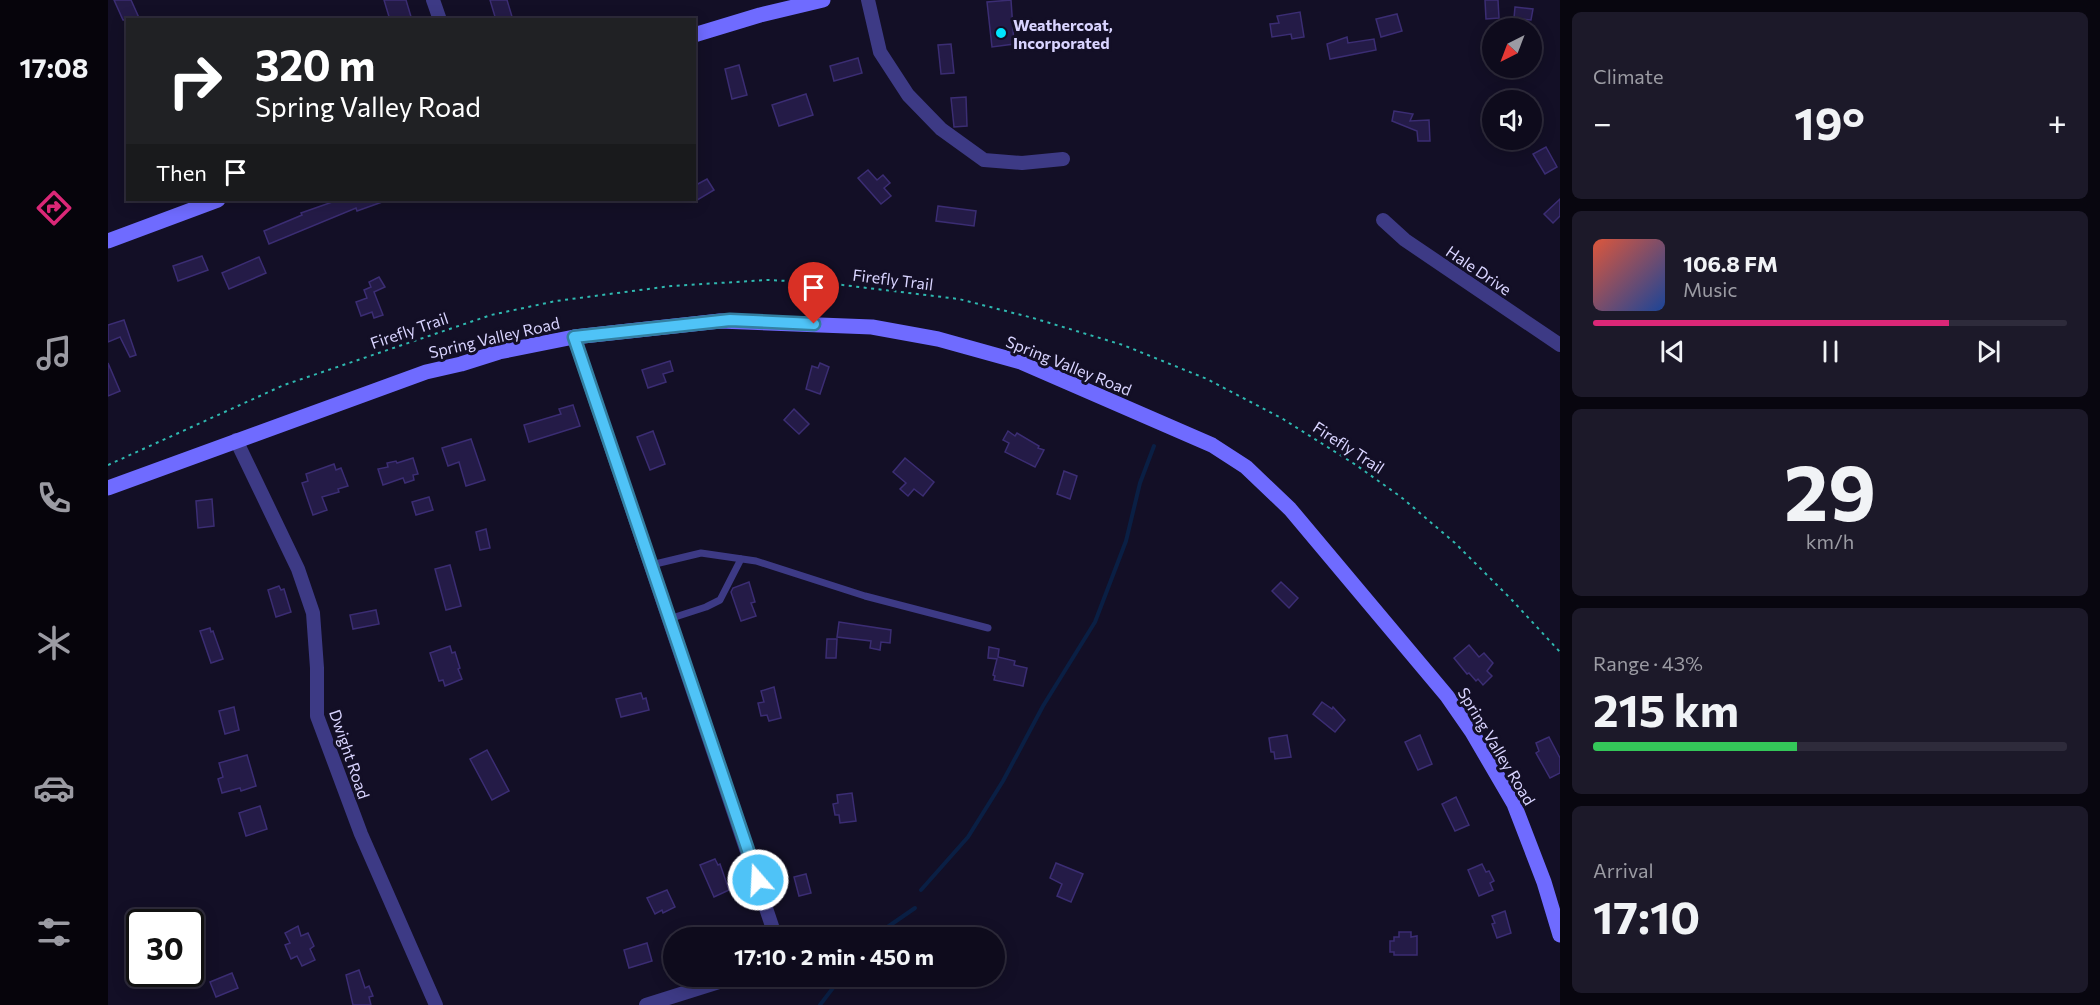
<!DOCTYPE html>
<html lang="en">
<head>
<meta charset="utf-8">
<style>
  body { margin:0; font-family:Commissioner,sans-serif; background:#1c1929; color:#f1f3f6; height:100vh; display:flex; flex-direction:column; font-size:22px; white-space:nowrap }
  * { box-sizing:border-box; margin:0 }
  p { font-size:20px; color:#9b9ba3 }
  .icon { flex:none; width:33px; height:33px; fill:none; stroke:currentColor; stroke-width:2; stroke-linecap:round; stroke-linejoin:round }
  .map { position:relative; flex:1; overflow:hidden }
  .sheet { display:flex; flex-direction:column; gap:12px; padding:12px; background:#08060f; width:540px }
  .sheet>* { flex:none }
  .banner { position:absolute; left:18px; top:18px; width:570px; height:183px; border-radius:0px; box-shadow:0 3px 15px #0003,0 0 0 2px #2e2b3b; background:#202124; color:#fff; overflow:hidden }
  .needle { width:39px; rotate:222deg }
  .buttons { position:absolute; left:1374px; top:18px; display:grid; gap:12px }
  .buttons a { display:grid; place-items:center; width:60px; height:60px; border-radius:50%; background:#0e0b1c; box-shadow:0 3px 15px #0003,0 0 0 2px #2e2b3b; font-size:30px }
  .speed { position:absolute; left:18px; top:909px; display:flex; gap:12px; font-size:30px; font-weight:700; text-align:center }
  .speed>* { display:grid; place-content:center; width:78px; height:78px; border-radius:50%; background:#0e0b1c; box-shadow:0 3px 15px #0003,0 0 0 2px #2e2b3b; line-height:1 }
  .speed .limit { border:3px solid #111; border-radius:9px; background:#fff; color:#111 }
  .pin { position:absolute; display:grid; place-items:center; width:51px; height:51px; color:#fff; margin:-62px -26px; border-radius:50% 50% 50% 0; rotate:-45deg; box-shadow:0 0 6px #0007 }
  .pin .icon { rotate:45deg }
  .me { position:absolute; width:66px; margin:-33px; rotate:341deg; stroke-linejoin:round; filter:drop-shadow(0 0 4px #0008) }
  .turn { display:flex; align-items:center; gap:21px; height:126px; padding:0 30px; font-size:27px }
  .turn .icon { width:78px; height:78px; stroke-width:2.5 }
  .turn b { display:block; font-size:42px; line-height:51px }
  .then { display:flex; align-items:center; height:57px; padding:0 30px; background:#0003; gap:12px; font-size:22px }
  .big { font-size:45px; font-weight:700; line-height:1.1 }
  .sheet .widget { flex:1; display:flex; flex-direction:column; justify-content:center; gap:9px; min-width:0; padding:0 21px; border-radius:9px; background:#1c1929 }
  .sheet .dial { align-items:center; gap:0 }
  .dial b { font-size:78px; line-height:1 }
  .song { display:flex; align-items:center; gap:18px }
  .cover { width:72px; height:72px; border-radius:9px; background:linear-gradient(135deg,hsl(10 70% 55%),hsl(220 70% 35%)) }
  .played { height:6px; border-radius:3px; background:linear-gradient(90deg,#db2777 75%,#2e2b3b 75%) }
  .keys { display:flex; justify-content:space-around; direction:ltr }
  .heat { display:flex; justify-content:space-between; align-items:center; font-size:33px; direction:ltr }
  .charge { height:9px; border-radius:4px; background:linear-gradient(90deg,#34c759 43%,#2e2b3b 0) }
  .trip { position:absolute; left:555px; top:927px; width:342px; height:60px; border-radius:30px; background:#0e0b1c; box-shadow:0 3px 15px #0003,0 0 0 2px #2e2b3b; font-weight:700; line-height:60px; text-align:center }
  main { display:flex; flex:1; min-height:0 }
  .menu { display:flex; flex-direction:column; width:108px; justify-content:space-around; align-items:center; background:#06040b; color:#9b9ba3 }
  .menu .icon { width:42px; height:42px }
  .menu .current { color:#db2777 }
  .menu b { font-size:27px; color:#f1f3f6 }
  .map>svg:first-child { display:block }
  .lines { fill:none; stroke-linecap:round; stroke-linejoin:round }
  .stream { stroke:#0a1f44; stroke-width:4 }
  .building { fill:#241b47; stroke:#3b2d73; stroke-width:1.5 }
  .path { stroke:#2fb8b0; stroke-width:2; stroke-dasharray:3 4.5; stroke-linecap:butt }
  .lane { stroke:#3d3a85; stroke-width:7 }
  .street { stroke:#3d3a85; stroke-width:14 }
  .secondary { stroke:#6f6bff; stroke-width:15 }
  .route-casing { stroke:#337fa1; stroke-width:15 }
  .route { stroke:#4fc3f7; stroke-width:10 }
  .poi-dot { fill:#00e5ff; stroke:#130f26; stroke-width:2 }
  .labels { text-anchor:middle; dominant-baseline:central; stroke-width:6; stroke-linejoin:round; paint-order:stroke }
  .poi-label { font-size:16px; font-weight:bold; fill:#d9d4ff; stroke:#130f26; text-anchor:start }
  .street-label { font-size:16px; fill:#d9d4ff; stroke:#130f26 }
</style>
</head>
<body>
<main>
<nav class="menu">
<b>17:08</b>
<svg class="icon current" aria-label="directions" viewBox="0 0 24 24"><path d="M12 3l9 9-9 9-9-9zM9 14v-3h6M13 9l2 2-2 2"/></svg>
<svg class="icon" aria-label="music" viewBox="0 0 24 24"><path d="M9 18V5l10-2v13"/><circle cx="6" cy="18" r="3"/><circle cx="16" cy="16" r="3"/></svg>
<svg class="icon" aria-label="phone" viewBox="0 0 24 24"><path d="M5 4h4l2 5-3 2q2 4 5 5l2-3 5 2v4C11 20 4 13 5 4z"/></svg>
<svg class="icon" aria-label="climate" viewBox="0 0 24 24"><path d="M12 3v18M4 7l16 10M4 17L20 7"/></svg>
<svg class="icon" aria-label="car" viewBox="0 0 24 24"><path d="M5 17H2v-5l4-1 3-4h7l3 4 3 1v5h-3M9 17h6M6 11h13"/><circle cx="7" cy="17" r="2"/><circle cx="17" cy="17" r="2"/></svg>
<svg class="icon" aria-label="filters" viewBox="0 0 24 24"><path d="M4 7h16M4 17h16"/><circle cx="9" cy="7" r="2"/><circle cx="15" cy="17" r="2"/></svg>
</nav>
<div class="map">
<svg width="1452" height="1005" viewBox="0 0 1452 1005">
  <rect width="100%" height="100%" fill="#130f26"/>
  <g class="lines">
    <!-- stream -->
    <g class="stream">
      <path d="M813,890L860,837L895,781L935,706L987,622L1018,541L1032,483L1046,446"/>
      <path d="M769,938L778,928L807,908"/>
      <path d="M712,1005L734,976"/>
    </g>
  </g>
  <!-- building -->
  <g class="building">
    <path d="M6,0H23L32,20H15Z"/>
    <path d="M276,0H298L304,20H282Z"/>
    <path d="M382,0H399L405,20H388Z"/>
    <path d="M903,0L906,44L884,47L879,2Z"/>
    <path d="M1377,0H1390L1391,18L1378,19Z"/>
    <path d="M1407,7L1425,9L1423,20L1406,18Z"/>
    <path d="M1192,12L1196,37L1184,39L1183,34L1164,37L1162,24L1171,23L1169,16Z"/>
    <path d="M1289,14L1294,31L1273,37L1268,19Z"/>
    <path d="M1239,37L1240,43L1266,39L1268,50L1222,59L1219,44Z"/>
    <path d="M843,44L846,73L833,74L830,45Z"/>
    <path d="M750,58L754,73L726,81L722,66Z"/>
    <path d="M631,65L639,95L624,99L617,69Z"/>
    <path d="M698,94L705,115L671,126L664,105Z"/>
    <path d="M858,97L859,126L846,127L843,98Z"/>
    <path d="M1286,111L1305,114L1302,121L1321,120L1322,141H1310L1309,131L1284,121Z"/>
    <path d="M1438,147L1449,167L1437,174L1425,154Z"/>
    <path d="M760,170L769,180L775,175L782,183L776,188L783,196L773,204L750,178Z"/>
    <path d="M599,179L606,190L586,202V186Z"/>
    <path d="M1452,199V216L1445,223L1436,214Z"/>
    <path d="M230,200L277,201L249,211L248,208L161,244L156,231L194,215L193,213Z"/>
    <path d="M830,206L868,211L866,226L828,221Z"/>
    <path d="M94,256L100,270L70,281L65,266Z"/>
    <path d="M151,257L158,273L121,289L114,273Z"/>
    <path d="M271,277L277,287L266,292L275,315L266,318L264,312L253,316L248,302L259,298L256,290L263,287L261,282Z"/>
    <path d="M16,320L28,355L22,357L12,337L0,342V325Z"/>
    <path d="M562,361L565,371L555,374L558,382L540,388L534,370Z"/>
    <path d="M0,363L12,391L0,396Z"/>
    <path d="M712,363L721,367L712,394L698,389L704,366L710,368Z"/>
    <path d="M465,405L472,426L421,442L416,425L453,414L451,409Z"/>
    <path d="M686,409L701,424L691,434L676,420Z"/>
    <path d="M545,431L557,464L542,470L529,437Z"/>
    <path d="M900,431L907,436L909,433L931,446L930,448L936,450L927,467L897,452L901,443L895,440Z"/>
    <path d="M363,439L377,480L358,486L351,462L340,466L334,448Z"/>
    <path d="M305,458L310,474L305,475L306,480L297,483L295,478L275,485L270,469L280,467L279,463L288,461L289,463Z"/>
    <path d="M797,458L826,482L815,496L806,489L800,496L792,489L798,483L785,472Z"/>
    <path d="M226,464L228,470L233,468L240,486L230,489L231,492L214,497L219,510L205,515L194,483L200,481L198,474Z"/>
    <path d="M956,471L969,476L962,499L949,494Z"/>
    <path d="M321,497L325,510L308,515L304,502Z"/>
    <path d="M104,499L106,526L90,528L88,501Z"/>
    <path d="M378,529L382,548L372,550L368,532Z"/>
    <path d="M342,565L353,606L338,610L327,569Z"/>
    <path d="M641,582L647,602L643,603L648,616L633,621L623,592L625,588Z"/>
    <path d="M1173,582L1190,598L1181,608L1164,591Z"/>
    <path d="M171,586L173,590L176,589L183,612L168,617L160,590Z"/>
    <path d="M268,610L271,624L245,629L242,615Z"/>
    <path d="M731,622L783,630L782,643L773,642L772,650L762,648L763,641L729,637Z"/>
    <path d="M102,628L103,632L105,631L115,659L103,663L92,631Z"/>
    <path d="M719,639H729L728,658H718Z"/>
    <path d="M1361,645L1371,657L1376,653L1385,663L1379,671L1384,676L1375,685L1370,679L1368,681L1361,673L1359,674L1346,658Z"/>
    <path d="M342,646L344,653L347,652L352,668L350,669L354,679L337,686L335,680L331,681L322,653Z"/>
    <path d="M881,647L891,649L890,657L907,661L906,665L919,668L915,686L886,680L887,676L885,675L889,659L880,658Z"/>
    <path d="M666,687L673,718L661,721L659,715L653,716L650,703L656,702L653,691Z"/>
    <path d="M533,693L535,699L538,698L541,710L513,717L508,699Z"/>
    <path d="M1214,702L1224,709L1225,707L1237,720L1227,732L1205,714Z"/>
    <path d="M126,707L131,730L117,734L111,711Z"/>
    <path d="M1179,735L1183,757L1167,759L1166,752H1163L1161,738Z"/>
    <path d="M1312,735L1324,764L1310,770L1297,742Z"/>
    <path d="M1441,737L1452,758V773L1442,778L1428,753L1431,751L1428,743Z"/>
    <path d="M379,750L401,791L384,800L362,759Z"/>
    <path d="M139,755L148,786L133,791L132,788L114,793L110,779L115,777L111,763Z"/>
    <path d="M744,793L748,821L732,823L731,815H727L725,804L730,803L729,795Z"/>
    <path d="M1348,797L1361,825L1347,831L1334,804Z"/>
    <path d="M152,806L159,829L138,836L131,813Z"/>
    <path d="M607,859L610,865L612,864L621,890L606,897L592,865Z"/>
    <path d="M948,863L975,874L963,902L949,896L954,884L942,878Z"/>
    <path d="M1374,864L1378,872L1381,871L1386,881L1382,883L1385,890L1371,896L1360,870Z"/>
    <path d="M698,874L703,893L691,896L686,877Z"/>
    <path d="M559,890L567,907L555,913L554,910L547,914L539,898Z"/>
    <path d="M1397,911L1403,933L1389,938L1384,924L1387,923L1384,916Z"/>
    <path d="M190,926L193,936L200,933L206,946L202,949L207,960L194,966L189,956L183,959L177,945L182,943L177,933Z"/>
    <path d="M1291,932H1303V937L1309,936V955H1286V952H1282V941H1286V937H1291Z"/>
    <path d="M539,943L544,961L521,968L516,950Z"/>
    <path d="M251,970L257,988L261,986L265,996L261,997L263,1005H245L238,975Z"/>
    <path d="M124,973L130,988L108,997L102,982Z"/>
  </g>
  <g class="lines">
    <!-- path -->
    <path class="path" d="M0,465L176,385L383,315L448,301L563,286L660,280L718,283L851,299L925,318L1015,345L1099,379L1175,419L1248,465L1293,497L1347,543L1403,599L1452,652"/>
    <!-- lane -->
    <g class="lane">
      <path d="M543,565L593,553L648,561L757,596L880,628"/>
      <path d="M561,619L598,607L612,600L633,559"/>
    </g>
    <!-- street -->
    <g class="street">
      <path d="M325,0L332,20"/>
      <path d="M760,0L772,52L800,95L833,129L876,160L914,163L955,159"/>
      <path d="M1275,220L1297,240L1452,345"/>
      <path d="M466,337L668,938"/>
      <path d="M128,440L190,569L205,613L209,668V716L253,834L328,1005"/>
      <path d="M538,1005L630,976"/>
    </g>
    <!-- secondary -->
    <g class="secondary">
      <path d="M586,35L652,15L715,0"/>
      <path d="M0,241L110,200"/>
      <path d="M0,488L318,372L353,364L391,352L466,337L612,321L764,327L830,339L913,362L1104,445L1138,467L1182,509L1339,696L1364,732L1406,804L1436,882L1452,935"/>
    </g>
  </g>
  <g class="lines">
    <defs>
      <path id="route" d="M650,880L466,337L622,320L706,324"/>
    </defs>
    <!-- route casing -->
    <use href="#route" class="route-casing"/>
    <!-- route -->
    <use href="#route" class="route"/>
  </g>
  <!-- markers -->
  <circle class="poi-dot" cx="893" cy="33" r="6"/>
  <g class="labels">
    <!-- poi labels -->
    <g class="poi-label">
      <text x="905" y="24">Weathercoat,<tspan x="905" dy="18">Incorporated</tspan></text>
    </g>
    <!-- street labels -->
    <g class="street-label">
      <text transform="translate(1371 270) rotate(34)">Hale Drive</text>
      <text transform="translate(785 279) rotate(7)">Firefly Trail</text>
      <text transform="translate(301 330) rotate(-19)">Firefly Trail</text>
      <text transform="translate(386 337) rotate(-13)">Spring Valley Road</text>
      <text transform="translate(961 365) rotate(22)">Spring Valley Road</text>
      <text transform="translate(1241 447) rotate(33)">Firefly Trail</text>
      <text transform="translate(1389 746) rotate(59)">Spring Valley Road</text>
      <text transform="translate(242 754) rotate(71)">Dwight Road</text>
    </g>
  </g>
</svg>
<div class="buttons">
<a><svg class="needle" viewBox="-14 -14 28 28"><path d="M0-13l5 13h-10z" fill="#e53935"/><path d="M0 13l5-13h-10z" fill="#9b9ba3"/></svg></a>
<a><svg class="icon" aria-label="sound" viewBox="0 0 24 24"><path d="M4 9h4l5-4v14l-5-4H4zM17 9q2 3 0 6"/></svg></a>
</div>
<div class="speed"><div class="limit">30</div></div>
<div class="pin" style="left:706px;top:324px;background:#d93025"><svg class="icon" aria-label="arrive" viewBox="0 0 24 24"><path d="M6 21V4h12l-3 4 3 4H6"/></svg></div>
<svg class="me" style="left:650px;top:880px" viewBox="-20 -20 40 40"><circle r="17" fill="#4fc3f7" stroke="#fff" stroke-width="3"/><path d="M0-11L8 9 0 5-8 9z" fill="#fff"/></svg>
<div class="trip">17:10 · 2 min · 450 m</div>
<div class="banner">
<div class="turn"><svg class="icon" aria-label="right" viewBox="0 0 24 24"><path d="M7 20v-9h11M14 6l5 5-5 5"/></svg><div><b>320 m</b>Spring Valley Road</div></div>
<div class="then">Then<svg class="icon" aria-label="arrive" viewBox="0 0 24 24"><path d="M6 21V4h12l-3 4 3 4H6"/></svg></div>
</div>
</div>
<section class="sheet">
<div class="widget"><p>Climate</p>
<div class="heat"><a>−</a><b class="big">19°</b><a>+</a></div>
</div>
<div class="widget">
<div class="song"><i class="cover"></i><div><b>106.8 FM</b><p>Music</p></div></div>
<div class="played"></div>
<div class="keys"><svg class="icon" aria-label="previous" viewBox="0 0 24 24"><path d="M18 5L8 12l10 7zM5 5v14"/></svg><svg class="icon" aria-label="pause" viewBox="0 0 24 24"><path d="M8 5v14M16 5v14"/></svg><svg class="icon" aria-label="next" viewBox="0 0 24 24"><path d="M6 5l10 7-10 7zM19 5v14"/></svg></div>
</div>
<div class="widget dial"><b>29</b><p>km/h</p></div>
<div class="widget"><p>Range · 43%</p><b class="big">215 km</b><div class="charge"></div></div>
<div class="widget"><p>Arrival</p><b class="big">17:10</b></div>
</section>
</main>
</body>
</html>
